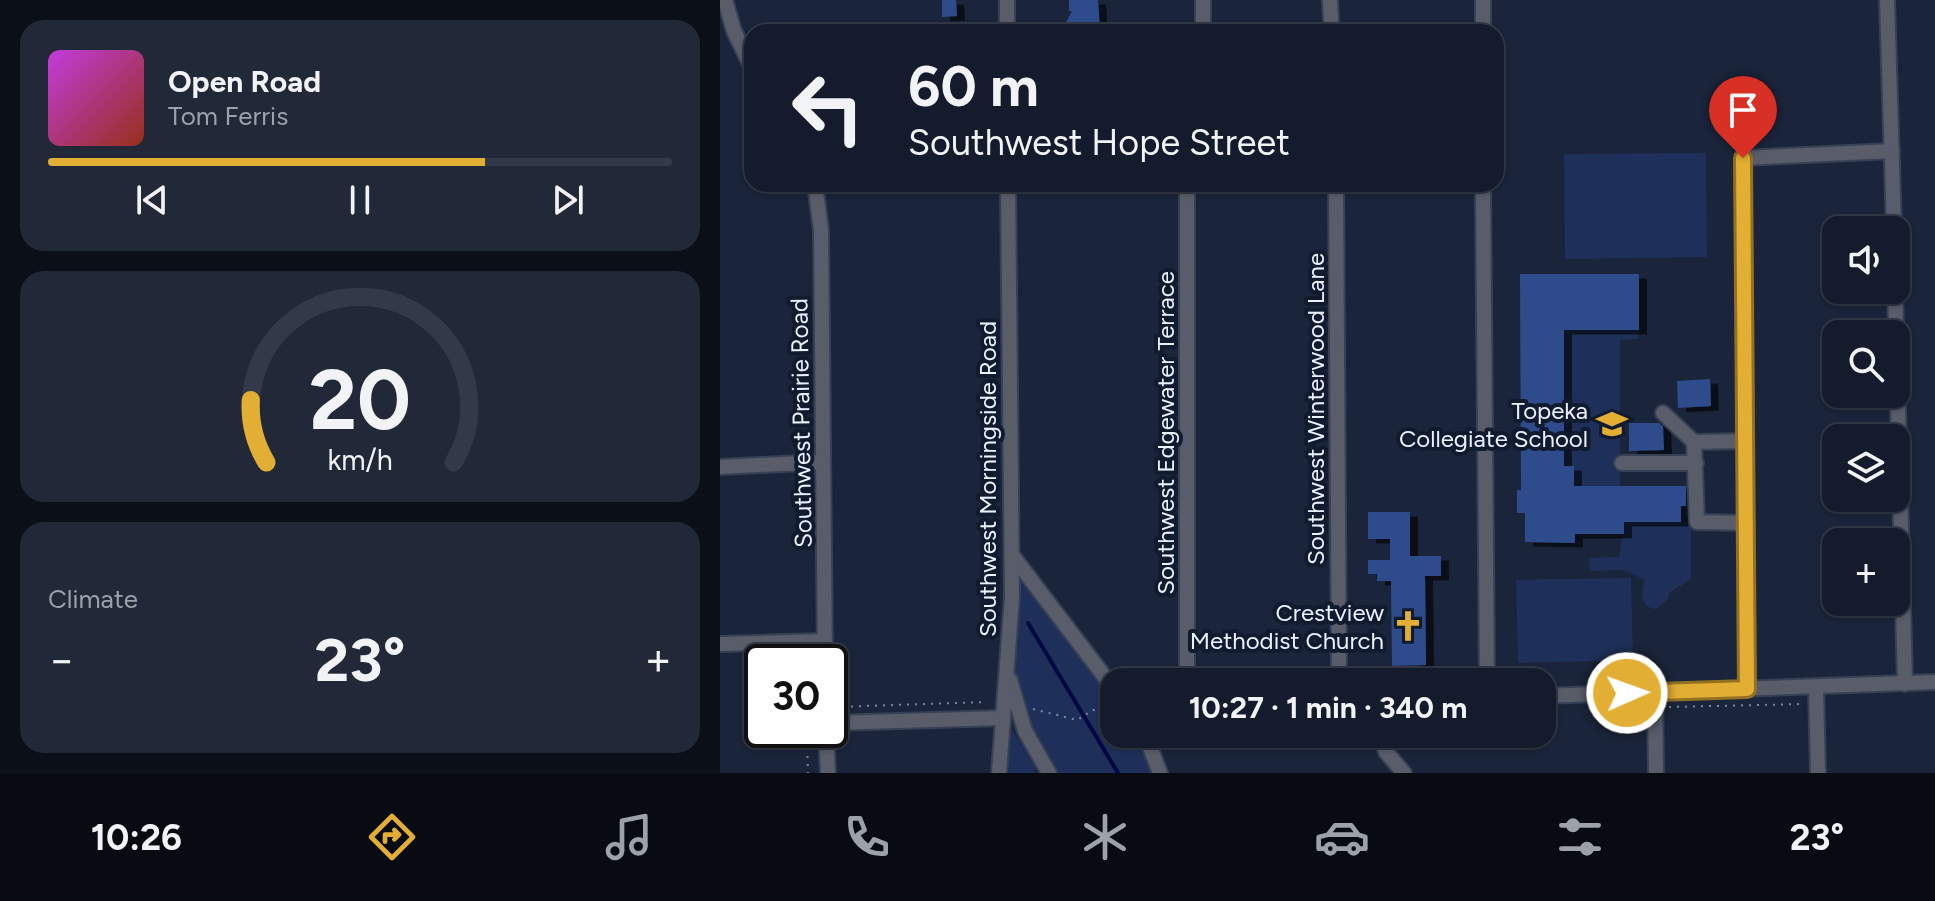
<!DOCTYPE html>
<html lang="en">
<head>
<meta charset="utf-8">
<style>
  body { margin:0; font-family:Figtree,sans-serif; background:#212838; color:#f1f3f6; height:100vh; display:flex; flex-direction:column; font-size:30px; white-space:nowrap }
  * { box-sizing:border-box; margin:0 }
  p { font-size:26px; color:#9da1a9 }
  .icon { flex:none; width:44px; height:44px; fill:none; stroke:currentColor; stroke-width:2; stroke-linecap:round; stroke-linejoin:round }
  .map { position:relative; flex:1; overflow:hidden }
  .panel { display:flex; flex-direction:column; gap:20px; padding:20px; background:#0b0f18; width:720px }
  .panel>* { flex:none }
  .hud { position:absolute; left:24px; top:24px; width:760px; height:168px; border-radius:24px; box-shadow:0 2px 6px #0004,0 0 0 2px #333948; background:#141b2c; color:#f1f3f6; overflow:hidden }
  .fabs { position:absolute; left:1102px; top:216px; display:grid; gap:16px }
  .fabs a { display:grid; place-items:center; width:88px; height:88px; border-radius:16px; background:#141b2c; box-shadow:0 2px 6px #0004,0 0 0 2px #333948; font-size:40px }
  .speed { position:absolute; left:24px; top:644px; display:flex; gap:16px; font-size:40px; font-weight:700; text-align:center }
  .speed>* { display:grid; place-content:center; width:104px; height:104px; border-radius:50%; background:#141b2c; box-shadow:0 2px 6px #0004,0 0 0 2px #333948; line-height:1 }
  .speed .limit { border:4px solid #111; border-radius:12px; background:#fff; color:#111 }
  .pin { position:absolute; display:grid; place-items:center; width:68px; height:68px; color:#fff; margin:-82px -34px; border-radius:50% 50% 50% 0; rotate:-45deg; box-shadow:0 0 8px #0007 }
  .pin .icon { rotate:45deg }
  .me { position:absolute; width:88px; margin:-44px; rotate:88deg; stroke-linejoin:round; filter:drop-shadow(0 0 6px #0008) }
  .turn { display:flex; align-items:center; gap:28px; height:168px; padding:0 32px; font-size:36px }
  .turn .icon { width:104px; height:104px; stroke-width:2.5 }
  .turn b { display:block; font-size:56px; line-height:68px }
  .big { font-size:60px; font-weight:700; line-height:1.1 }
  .panel .tile { flex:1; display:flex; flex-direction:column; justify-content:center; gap:12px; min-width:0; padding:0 28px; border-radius:24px; background:#212838 }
  .panel .dial { align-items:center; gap:0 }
  .dial svg { height:208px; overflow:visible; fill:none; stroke:#333948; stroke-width:7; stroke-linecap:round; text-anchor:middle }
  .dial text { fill:#f1f3f6; stroke:none }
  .song { display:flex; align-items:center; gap:24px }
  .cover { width:96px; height:96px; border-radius:12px; background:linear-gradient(135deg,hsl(290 70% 55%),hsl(10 70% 35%)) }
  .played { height:8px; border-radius:4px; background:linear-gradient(90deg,#e2ae34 70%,#333948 70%) }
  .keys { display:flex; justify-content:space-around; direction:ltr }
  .heat { display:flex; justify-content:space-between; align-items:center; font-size:44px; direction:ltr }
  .trip { position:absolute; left:380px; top:668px; width:456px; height:80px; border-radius:24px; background:#141b2c; box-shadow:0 2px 6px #0004,0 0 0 2px #333948; font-weight:700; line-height:80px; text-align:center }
  .dock { display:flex; height:128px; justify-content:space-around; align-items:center; background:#080b12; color:#9da1a9 }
  .dock .icon { width:56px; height:56px }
  .dock .current { color:#e2ae34 }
  .dock b { font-size:36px; color:#f1f3f6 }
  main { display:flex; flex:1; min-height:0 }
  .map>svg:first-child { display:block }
  .green { fill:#1e3059 }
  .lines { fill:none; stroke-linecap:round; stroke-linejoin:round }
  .stream { stroke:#000744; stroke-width:4 }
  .building { fill:#2f4b8b; filter:url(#shadow) }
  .minor-casing { stroke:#374155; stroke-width:18 }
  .path { stroke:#7e8697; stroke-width:2; stroke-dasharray:2 6; stroke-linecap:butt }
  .minor { stroke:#585d69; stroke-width:14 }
  .route-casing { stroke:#937122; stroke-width:20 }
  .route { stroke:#e2ae34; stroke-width:14 }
  .labels { text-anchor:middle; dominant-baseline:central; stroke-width:8; stroke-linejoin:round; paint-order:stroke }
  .street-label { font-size:24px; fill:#ebf1fe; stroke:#111b30 }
  .poi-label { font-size:24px; fill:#ebf1fe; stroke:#111b30; text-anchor:end }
</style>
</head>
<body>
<main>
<section class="panel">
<div class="tile">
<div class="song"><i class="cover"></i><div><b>Open Road</b><p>Tom Ferris</p></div></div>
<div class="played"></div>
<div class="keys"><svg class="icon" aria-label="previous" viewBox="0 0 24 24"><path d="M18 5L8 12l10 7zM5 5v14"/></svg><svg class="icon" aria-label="pause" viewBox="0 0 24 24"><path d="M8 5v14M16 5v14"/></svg><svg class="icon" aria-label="next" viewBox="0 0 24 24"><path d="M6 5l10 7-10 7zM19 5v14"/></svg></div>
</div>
<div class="tile dial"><svg viewBox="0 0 100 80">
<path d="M14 69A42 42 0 1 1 86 69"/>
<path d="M14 69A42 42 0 0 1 8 45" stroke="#e2ae34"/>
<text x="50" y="56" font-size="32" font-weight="700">20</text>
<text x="50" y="72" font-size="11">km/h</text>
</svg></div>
<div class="tile"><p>Climate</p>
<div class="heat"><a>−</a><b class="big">23°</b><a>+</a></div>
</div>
</section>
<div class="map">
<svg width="1215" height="773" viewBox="0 0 1215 773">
  <defs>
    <filter id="shadow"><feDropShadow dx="8" dy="4.5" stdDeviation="0" flood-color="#0009"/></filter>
  </defs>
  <rect width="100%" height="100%" fill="#1a243a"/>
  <!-- green -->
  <g class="green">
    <path d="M986,153L987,257L845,259L844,154Z"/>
    <path d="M833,330H919L918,339L900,340V486H854V466H844V350Z"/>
    <path d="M904,522H971V579L949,593L948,599L936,609C919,607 921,593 925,580L904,570L870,571L869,558L899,557Z"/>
    <path d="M291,554L394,689V734H425L440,773H329L305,731L288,651Z"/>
    <path d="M911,578L913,660L798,663L796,580Z"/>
    <path d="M292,730L316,766L315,773H284L287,733Z"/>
  </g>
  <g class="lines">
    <!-- stream -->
    <path class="stream" d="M308,623L398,773"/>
  </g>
  <!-- building -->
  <g class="building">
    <path d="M222,0H236L237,16L222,17Z"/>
    <path d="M349,0H378L380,32H341L352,11H349Z"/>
    <path d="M800,274H919V330H844V466H854V486H966V506H961V522H904V534H855V543L805,542V513H797V490H801Z"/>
    <path d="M990,379L991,406L958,408L957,381Z"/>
    <path d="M909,423H939L943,427L944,450L909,451Z"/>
    <path d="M648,512H690V556H721V576H705L706,665L672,666L671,581H657V574H648V560H670V539H648Z"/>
  </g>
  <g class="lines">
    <defs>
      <g id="minor">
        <path d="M5,0L14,31L32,68"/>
        <path d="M287,0V32"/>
        <path d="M483,0V32"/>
        <path d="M610,0L611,20"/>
        <path d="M763,0V32"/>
        <path d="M1167,0L1174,230"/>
        <path d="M95,184L101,230L105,662"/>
        <path d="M467,184V682"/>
        <path d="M616,184L619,682"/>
        <path d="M763,184L767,682"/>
        <path d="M1175,290L1185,684"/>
        <path d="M943,413L974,442L1025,441"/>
        <path d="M974,442L977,522L1026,523"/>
        <path d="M902,463H976"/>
        <path d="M0,467L103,462"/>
        <path d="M292,555L394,689"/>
        <path d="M0,644L105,641"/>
        <path d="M290,680L305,731L329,773"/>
        <path d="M1096,687L1098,773"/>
        <path d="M1027,689L1023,158L1172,151"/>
        <path d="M935,692L936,773"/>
        <path d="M822,696L1215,682"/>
        <path d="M110,723L282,718"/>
        <path d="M106,730L108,773"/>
        <path d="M425,734L440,773"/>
        <path d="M660,734L666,752L684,773"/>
        <path d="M279,773L292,597L288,184"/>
      </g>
    </defs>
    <!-- minor casing -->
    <use href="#minor" class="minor-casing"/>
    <!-- path -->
    <g class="path">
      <path d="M115,707L265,702"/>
      <path d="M949,707L1083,704"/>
      <path d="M313,709L357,720L373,710L394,714"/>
      <path d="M87,740L88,773"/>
    </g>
    <!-- minor -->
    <use href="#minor" class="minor"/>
  </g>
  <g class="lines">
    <defs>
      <path id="route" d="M907,693L1027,689L1023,158"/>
    </defs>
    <!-- route casing -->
    <use href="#route" class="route-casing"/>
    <!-- route -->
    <use href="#route" class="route"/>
  </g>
  <!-- icons -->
  <defs>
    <symbol id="school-bare" viewBox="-9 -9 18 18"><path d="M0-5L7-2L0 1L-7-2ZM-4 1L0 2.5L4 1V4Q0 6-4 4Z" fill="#e2ae34" stroke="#111b30" stroke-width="2.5" paint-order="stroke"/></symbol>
    <symbol id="church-bare" viewBox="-9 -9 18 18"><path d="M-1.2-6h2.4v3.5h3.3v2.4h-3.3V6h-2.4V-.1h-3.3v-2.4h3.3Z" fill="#e2ae34" stroke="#111b30" stroke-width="2.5" paint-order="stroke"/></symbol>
  </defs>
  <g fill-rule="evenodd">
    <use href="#school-bare" x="870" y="402" width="44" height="44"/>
    <use href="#church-bare" x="666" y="604" width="44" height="44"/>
  </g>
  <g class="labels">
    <!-- street labels -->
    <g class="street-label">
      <text transform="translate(595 409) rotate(-90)">Southwest Winterwood Lane</text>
      <text transform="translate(81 423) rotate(-91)">Southwest Prairie Road</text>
      <text transform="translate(445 433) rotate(-90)">Southwest Edgewater Terrace</text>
      <text transform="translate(267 479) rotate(-90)">Southwest Morningside Road</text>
    </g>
    <!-- poi labels -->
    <g class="poi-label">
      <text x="868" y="410">Topeka<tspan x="868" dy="28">Collegiate School</tspan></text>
      <text x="664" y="612">Crestview<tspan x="664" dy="28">Methodist Church</tspan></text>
    </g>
  </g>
</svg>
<div class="fabs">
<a><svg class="icon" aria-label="sound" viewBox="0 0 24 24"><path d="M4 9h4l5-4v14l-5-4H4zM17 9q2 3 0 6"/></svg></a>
<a><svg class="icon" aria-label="search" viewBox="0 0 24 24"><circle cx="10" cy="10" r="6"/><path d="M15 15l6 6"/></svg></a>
<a><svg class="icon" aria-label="layers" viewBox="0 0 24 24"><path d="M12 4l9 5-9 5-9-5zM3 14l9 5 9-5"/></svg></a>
<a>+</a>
</div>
<div class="speed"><div class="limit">30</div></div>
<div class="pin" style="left:1023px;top:158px;background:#d93025"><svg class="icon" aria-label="arrive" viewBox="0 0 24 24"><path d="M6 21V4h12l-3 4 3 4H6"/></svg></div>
<svg class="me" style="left:907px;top:693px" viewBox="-20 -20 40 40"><circle r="17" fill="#e2ae34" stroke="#fff" stroke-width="3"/><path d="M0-11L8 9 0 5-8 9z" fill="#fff"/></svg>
<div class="trip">10:27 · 1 min · 340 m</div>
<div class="hud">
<div class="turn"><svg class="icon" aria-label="left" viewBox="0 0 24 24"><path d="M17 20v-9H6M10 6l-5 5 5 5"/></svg><div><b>60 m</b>Southwest Hope Street</div></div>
</div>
</div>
</main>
<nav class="dock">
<b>10:26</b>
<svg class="icon current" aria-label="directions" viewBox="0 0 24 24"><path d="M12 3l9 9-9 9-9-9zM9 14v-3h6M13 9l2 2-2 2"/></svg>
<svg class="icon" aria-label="music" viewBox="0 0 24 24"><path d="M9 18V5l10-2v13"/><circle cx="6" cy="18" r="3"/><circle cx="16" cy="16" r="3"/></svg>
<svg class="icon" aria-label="phone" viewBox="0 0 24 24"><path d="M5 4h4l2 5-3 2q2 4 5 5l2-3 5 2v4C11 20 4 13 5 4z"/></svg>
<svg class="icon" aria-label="climate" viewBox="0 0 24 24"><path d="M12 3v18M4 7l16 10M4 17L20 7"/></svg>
<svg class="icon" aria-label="car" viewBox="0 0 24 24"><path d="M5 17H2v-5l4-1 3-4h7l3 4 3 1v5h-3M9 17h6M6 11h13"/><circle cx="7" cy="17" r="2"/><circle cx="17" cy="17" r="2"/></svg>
<svg class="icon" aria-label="filters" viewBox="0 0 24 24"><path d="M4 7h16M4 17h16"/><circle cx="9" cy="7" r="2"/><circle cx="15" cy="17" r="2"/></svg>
<b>23°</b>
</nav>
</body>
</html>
